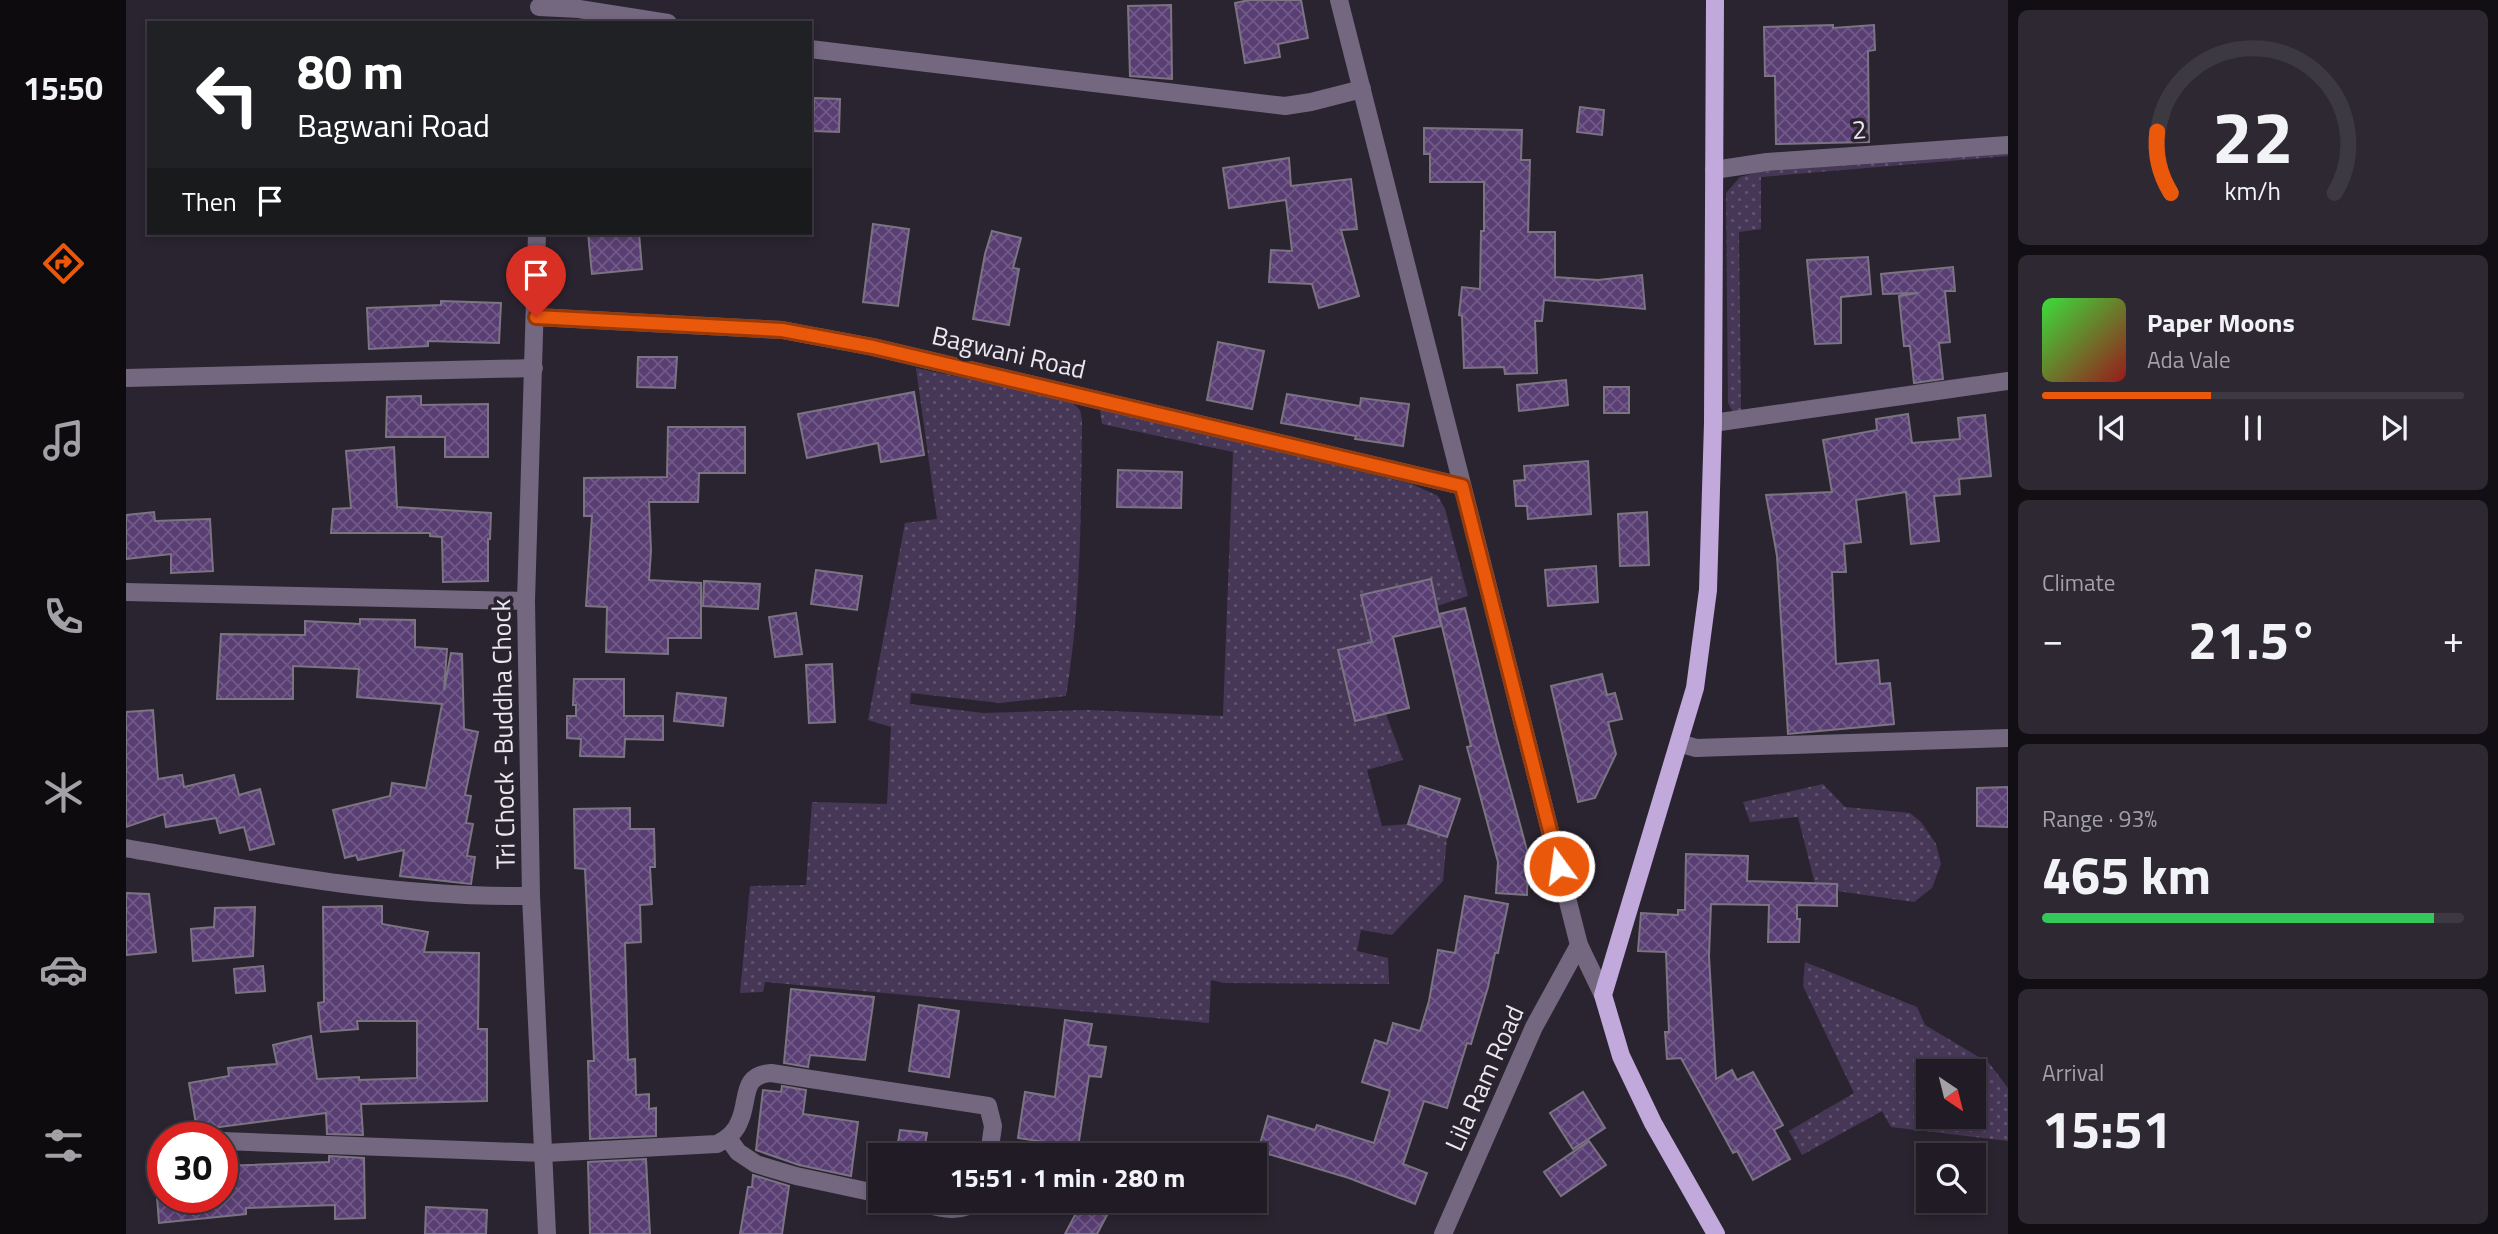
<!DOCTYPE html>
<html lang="en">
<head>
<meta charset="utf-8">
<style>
  body { margin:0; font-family:"Titillium Web",sans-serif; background:#2d2831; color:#f1f3f6; height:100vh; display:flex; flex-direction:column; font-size:26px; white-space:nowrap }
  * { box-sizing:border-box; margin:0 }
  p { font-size:23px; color:#a2a1a6 }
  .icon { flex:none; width:38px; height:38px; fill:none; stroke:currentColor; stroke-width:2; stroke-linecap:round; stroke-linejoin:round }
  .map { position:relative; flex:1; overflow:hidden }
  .drawer { display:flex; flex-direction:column; gap:10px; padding:10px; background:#120f14; width:490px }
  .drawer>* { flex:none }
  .banner { position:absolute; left:21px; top:21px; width:665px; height:214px; border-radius:0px; box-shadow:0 4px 10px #0003,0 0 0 2px #3d3941; background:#202124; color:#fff; overflow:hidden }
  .needle { width:46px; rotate:145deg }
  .fabs { position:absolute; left:1790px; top:1059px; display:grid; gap:14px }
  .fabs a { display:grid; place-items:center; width:70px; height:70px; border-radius:0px; background:#201b24; box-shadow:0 4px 10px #0003,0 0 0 2px #3d3941; font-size:35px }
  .speed { position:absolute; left:21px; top:1122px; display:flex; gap:14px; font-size:35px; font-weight:700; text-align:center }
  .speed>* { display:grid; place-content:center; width:91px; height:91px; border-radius:50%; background:#201b24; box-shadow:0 4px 10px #0003,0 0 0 2px #3d3941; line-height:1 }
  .speed .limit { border:10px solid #d22; background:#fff; color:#111 }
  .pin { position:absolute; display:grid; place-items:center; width:60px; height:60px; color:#fff; margin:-72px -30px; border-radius:50% 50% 50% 0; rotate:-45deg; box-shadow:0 0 7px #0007 }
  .pin .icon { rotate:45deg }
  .me { position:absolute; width:77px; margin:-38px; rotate:346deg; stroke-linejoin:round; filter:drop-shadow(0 0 5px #0008) }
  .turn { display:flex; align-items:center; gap:24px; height:147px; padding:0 35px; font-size:32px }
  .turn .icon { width:91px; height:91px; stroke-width:2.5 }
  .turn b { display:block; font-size:49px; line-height:60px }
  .then { display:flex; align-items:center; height:66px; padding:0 35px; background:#0003; gap:14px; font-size:26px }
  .big { font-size:52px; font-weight:700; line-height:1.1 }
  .drawer .tile { flex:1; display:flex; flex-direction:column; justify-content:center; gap:10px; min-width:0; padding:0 24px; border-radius:10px; background:#2d2831 }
  .drawer .dial { align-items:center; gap:0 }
  .dial svg { height:182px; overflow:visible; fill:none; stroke:#3d3941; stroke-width:7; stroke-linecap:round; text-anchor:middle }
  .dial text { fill:#f1f3f6; stroke:none }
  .song { display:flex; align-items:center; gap:21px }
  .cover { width:84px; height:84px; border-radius:10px; background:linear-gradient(135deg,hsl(120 70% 55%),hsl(0 70% 35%)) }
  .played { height:7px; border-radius:4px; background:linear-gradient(90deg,#ea580c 40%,#3d3941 40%) }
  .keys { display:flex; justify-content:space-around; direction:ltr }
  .heat { display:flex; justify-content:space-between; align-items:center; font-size:38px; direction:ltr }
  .charge { height:10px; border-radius:5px; background:linear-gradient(90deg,#34c759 93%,#3d3941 0) }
  .trip { position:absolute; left:742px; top:1143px; width:399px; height:70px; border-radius:0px; background:#201b24; box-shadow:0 4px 10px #0003,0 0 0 2px #3d3941; font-weight:700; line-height:70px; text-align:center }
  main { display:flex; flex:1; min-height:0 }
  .tab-bar { display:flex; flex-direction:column; width:126px; justify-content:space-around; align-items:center; background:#0d0b0e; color:#a2a1a6 }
  .tab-bar .icon { width:49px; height:49px }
  .tab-bar .selected { color:#ea580c }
  .tab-bar b { font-size:32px; color:#f1f3f6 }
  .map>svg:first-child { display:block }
  .grass { fill:url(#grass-dots); fill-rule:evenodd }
  .building { fill:url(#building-cross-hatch); stroke:#7b7483; stroke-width:2 }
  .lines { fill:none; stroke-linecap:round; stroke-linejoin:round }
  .minor { stroke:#746881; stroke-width:18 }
  .major { stroke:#c2a9dc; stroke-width:18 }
  .route-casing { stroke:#983908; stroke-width:18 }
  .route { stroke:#ea580c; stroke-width:12 }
  .labels { text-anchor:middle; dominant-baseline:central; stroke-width:7; stroke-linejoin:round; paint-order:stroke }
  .street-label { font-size:26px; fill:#ebe7ef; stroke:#2a2430 }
</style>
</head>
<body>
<main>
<nav class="tab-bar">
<b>15:50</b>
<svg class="icon selected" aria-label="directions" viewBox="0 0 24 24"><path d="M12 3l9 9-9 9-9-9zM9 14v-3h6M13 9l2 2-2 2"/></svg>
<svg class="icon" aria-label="music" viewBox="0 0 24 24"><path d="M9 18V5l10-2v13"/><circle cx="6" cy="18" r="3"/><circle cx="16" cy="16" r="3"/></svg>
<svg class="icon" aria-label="phone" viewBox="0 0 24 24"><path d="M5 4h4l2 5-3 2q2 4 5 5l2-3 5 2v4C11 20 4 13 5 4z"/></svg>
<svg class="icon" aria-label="climate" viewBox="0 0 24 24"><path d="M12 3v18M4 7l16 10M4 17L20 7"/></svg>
<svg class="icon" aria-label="car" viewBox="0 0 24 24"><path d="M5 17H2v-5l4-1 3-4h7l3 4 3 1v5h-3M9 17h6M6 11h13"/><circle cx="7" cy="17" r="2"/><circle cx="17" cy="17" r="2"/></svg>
<svg class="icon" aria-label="filters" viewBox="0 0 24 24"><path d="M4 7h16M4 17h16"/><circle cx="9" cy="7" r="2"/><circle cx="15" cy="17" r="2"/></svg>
</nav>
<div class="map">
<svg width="1882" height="1234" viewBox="0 0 1882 1234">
  <defs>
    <pattern id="grass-dots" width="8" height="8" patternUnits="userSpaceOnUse" patternTransform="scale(1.75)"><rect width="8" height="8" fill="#473757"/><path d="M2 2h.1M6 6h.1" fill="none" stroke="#62546f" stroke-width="1.8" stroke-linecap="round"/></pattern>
    <pattern id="building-cross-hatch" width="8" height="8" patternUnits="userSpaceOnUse" patternTransform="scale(1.75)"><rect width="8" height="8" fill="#593e73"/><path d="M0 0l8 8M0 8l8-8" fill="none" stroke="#715a87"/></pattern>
  </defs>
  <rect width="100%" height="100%" fill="#2a2430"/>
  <!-- grass -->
  <g class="grass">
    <path d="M1882,150V156L1635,177V229L1613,232L1615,410L1849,376V379L1608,414L1602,403L1600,193L1614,177L1633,172Z"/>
    <path d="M790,368L944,400L954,410L956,420C955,513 955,605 940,696L874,703L785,693L784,704L857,713L962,710L1097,716L1107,452L976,424L974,409L1286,484L1312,496L1319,509L1342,596L1311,606L1304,579L1236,595L1246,642L1212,651L1229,720L1260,714L1277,760L1241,770L1256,826L1282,824L1321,837L1317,881L1266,935L1235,930L1231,951L1262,958L1263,984L1099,983L1085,980L1083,1023L639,982L637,992L614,993L624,886L680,885L686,802L761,804L765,727L742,720L779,523L811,519Z"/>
    <path d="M1697,784L1719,807L1784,813L1795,822L1810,844L1815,864L1806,888L1788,902L1690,888L1672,817L1624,822L1617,802Z"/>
    <path d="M1679,962L1791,1007L1799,1025L1863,1063L1882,1088V1141L1765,1127L1756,1111L1676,1155L1663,1131L1728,1093L1677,986ZM1848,1071V1116H1802V1071Z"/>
  </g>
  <!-- building -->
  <g class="building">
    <path d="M1123,0H1175L1182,38L1152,44L1154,57L1119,63L1109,3Z"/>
    <path d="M1045,5L1046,79L1004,76L1002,6Z"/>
    <path d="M1707,25V28L1748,25L1749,50L1742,51L1743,142L1650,144L1649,76H1639L1638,27Z"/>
    <path d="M688,98L714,99L713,132L687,131Z"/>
    <path d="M1454,107L1478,110L1476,135L1451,132Z"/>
    <path d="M1298,128L1396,130L1395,160H1404L1402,232H1429V277L1472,280L1516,275L1519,309L1418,300L1416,321H1409L1411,373L1379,374L1378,367L1338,368L1336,316L1333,315L1336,287L1354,289L1355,231H1358V182H1304V154H1298Z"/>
    <path d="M1163,158L1165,186L1225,179L1231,229L1215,230L1233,296L1193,308L1186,284L1143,282L1145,250L1166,251L1160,200L1103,208L1097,168Z"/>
    <path d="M747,224L783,229L772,306L737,302Z"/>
    <path d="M866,231L895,238L887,268L893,269L883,325L847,319L859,254Z"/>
    <path d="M462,233H513L516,269L466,274Z"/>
    <path d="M1742,257L1745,294L1715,297V343L1689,344L1681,260Z"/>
    <path d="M1827,267L1829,291H1819L1824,342L1813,343L1817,379L1788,383L1784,346H1778L1773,296L1792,293L1757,294L1755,274Z"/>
    <path d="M315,301L375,303L373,343L302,341V346L243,349L241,308L315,305Z"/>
    <path d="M1092,342L1138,351L1126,409L1081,400Z"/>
    <path d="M512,357H551L549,388L511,387Z"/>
    <path d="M1440,380L1442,405L1393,411L1391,385Z"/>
    <rect x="1478" y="387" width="25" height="26"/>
    <path d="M788,392L798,455L755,462L752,443L681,458L672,414Z"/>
    <path d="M1161,394L1234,406L1235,398L1283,404L1277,446L1229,439L1230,436L1155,423Z"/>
    <path d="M295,396V405L362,404V457H319V437H260L261,397Z"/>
    <path d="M1782,414L1786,443L1834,439L1832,418L1859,415L1865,476L1833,479L1834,494L1808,496L1813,541L1785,544L1780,492L1730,500L1735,542L1718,544L1720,572H1706L1710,664L1752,660L1754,684L1764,683L1768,724L1662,734L1651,556L1640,495L1706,492L1697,440L1751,430L1750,419Z"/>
    <path d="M542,427H619V473H573L572,502H523L525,551L523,580L575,583V638H542V654L480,652L481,607L460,606L466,516H458V478L541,477Z"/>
    <path d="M268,447L271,507L365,513L364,539H362V581L317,582L316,537L304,536V533H205L207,509L225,508L220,451Z"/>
    <path d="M1462,461L1465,514L1402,519L1401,506H1390L1388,481L1399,480L1398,466Z"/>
    <path d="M992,470L1056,472L1055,508L991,507Z"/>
    <path d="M28,512L29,521L84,519L87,571L45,573V554L0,559V515Z"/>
    <path d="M1521,512L1523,565L1494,566L1492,514Z"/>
    <path d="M1470,566L1472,602L1422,606L1419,570Z"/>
    <path d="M690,570L736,576L731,610L685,604Z"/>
    <path d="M1305,579L1315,626L1267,637L1283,708L1229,721L1212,650L1246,642L1235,595Z"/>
    <path d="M578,581L634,584L632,609L577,606Z"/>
    <path d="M1339,608L1371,739L1402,854L1401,895L1370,893L1372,862L1341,747L1345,746L1313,614Z"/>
    <path d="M670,613L676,654L649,657L643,617Z"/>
    <path d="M234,619L289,620V647L321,649L318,690L325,653L336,654L338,729L352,732L339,795L345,796L340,823L347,824L341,856L349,857L345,884L274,876L278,850L232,860L230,855L219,858L207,810L264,796L266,783L300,788L316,704L231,697L233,669L167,666V699H91L95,634L179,635V621L234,624Z"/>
    <path d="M706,664L709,722L683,723L680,665Z"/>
    <path d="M1476,674L1481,695L1489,693L1496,719L1482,722L1490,754L1469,798L1452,802L1425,686Z"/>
    <path d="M448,679H498V716H537V740L499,739L498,757L454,756L455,739L441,738V716H450V705H447Z"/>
    <path d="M551,693L600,698L597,726L548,721Z"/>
    <path d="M27,710L32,779L56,775L58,787L108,775L113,795L134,789L148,844L124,850L118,827L94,833L90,818L40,827L38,814L0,827V712Z"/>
    <path d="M1294,786L1334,799L1321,837L1282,824Z"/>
    <path d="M1882,787V827L1851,826V788Z"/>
    <path d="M504,808V829H528L529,867H524L526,904L514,905L515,942L499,943L502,1060L509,1059L510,1095L523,1094V1109L530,1108V1136L464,1139L462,1061H468L459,869L449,868L448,809Z"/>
    <path d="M1560,854L1622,856L1621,881L1711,884V906L1671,905V919H1674L1673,942H1642L1643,905L1585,904L1583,956L1590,1079L1606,1070L1611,1080L1627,1072L1657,1125L1648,1130L1664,1159L1627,1180L1611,1151L1607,1153L1555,1058L1541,1059L1539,1032H1543L1540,952L1512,951L1515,913L1552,915V910H1559Z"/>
    <path d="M0,893L23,894L30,952L0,955Z"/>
    <path d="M1339,896L1382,904L1372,953H1369L1362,987L1345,1044L1341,1043L1321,1108L1298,1101L1277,1164L1301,1173L1289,1204L1223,1178L1132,1151L1142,1116L1189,1130L1191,1125L1248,1143L1264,1091L1236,1082L1249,1040L1261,1044L1267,1023L1294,1031L1303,1001L1312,950L1329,953Z"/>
    <path d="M256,906V924L302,932L298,952L353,953L352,1029H361V1101L235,1104L237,1135L201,1134L200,1113L71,1130L63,1083L103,1076L102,1068L151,1064L147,1045L185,1036L191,1079L233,1077V1080L291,1078V1021H231L232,1029L195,1032L192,1003L198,1002L197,907Z"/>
    <path d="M129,907L127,956L67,961L65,929L88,927L89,908Z"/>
    <path d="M137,966L139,991L110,993L108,969Z"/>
    <path d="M665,989L748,997L739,1060L684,1055L682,1067L658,1063Z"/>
    <path d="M793,1005L833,1011L823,1077L783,1071Z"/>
    <path d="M939,1020L966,1024L962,1045L980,1047L975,1077L963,1076L952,1147L892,1138L899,1092L929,1097Z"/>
    <path d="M656,1086L680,1090L677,1114L732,1122L725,1176L673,1165L630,1150L637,1090L655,1092Z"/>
    <path d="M1457,1092L1479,1128L1447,1149L1424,1113Z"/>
    <path d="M774,1130L801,1133L797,1155H770Z"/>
    <path d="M1463,1141L1480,1165L1435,1196L1418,1172Z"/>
    <path d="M203,1156L238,1158L239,1218L209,1219V1205L120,1208V1214L33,1223L31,1197H96V1166L203,1162Z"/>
    <path d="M520,1159L524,1234H464L462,1162Z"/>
    <path d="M627,1175L663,1186L656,1234H614L622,1187H626Z"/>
    <path d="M957,1200H989L971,1234H939Z"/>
    <path d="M300,1207L361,1210L360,1234H299Z"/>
  </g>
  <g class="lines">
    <!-- minor -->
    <g class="minor">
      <path d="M1213,0L1453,945L1477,995"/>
      <path d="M413,7L453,9L542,23"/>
      <path d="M684,49L1159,106L1185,102L1236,89"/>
      <path d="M1588,170L1641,162L1882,145"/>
      <path d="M411,233L400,601L405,896L421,1234"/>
      <path d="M410,317L656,330L747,347L1336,486"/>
      <path d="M0,378L408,368"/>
      <path d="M1587,423L1882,381"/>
      <path d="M0,592L400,601"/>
      <path d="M1553,743L1570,748L1882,738"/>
      <path d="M0,848C134,872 268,898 405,896"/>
      <path d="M602,1138L612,1152L630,1164L670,1176L754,1194"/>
      <path d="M96,1141L419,1153L591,1144C601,1139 610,1132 614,1120C623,1099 615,1075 645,1073L862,1106L867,1126L863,1155"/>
      <path d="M784,1200C809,1206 831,1217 853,1200"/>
      <path d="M1317,1234L1408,1027L1453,945"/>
    </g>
    <!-- major -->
    <path class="major" d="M1589,0L1587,423L1582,590L1569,688L1477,995L1495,1056L1527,1123L1590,1234"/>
  </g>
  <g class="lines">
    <defs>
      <path id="route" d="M410,317L656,330L747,347L1336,486L1433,866"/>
    </defs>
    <!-- route casing -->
    <use href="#route" class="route-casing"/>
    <!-- route -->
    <use href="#route" class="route"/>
  </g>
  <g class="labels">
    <!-- street labels -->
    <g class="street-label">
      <text transform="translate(1733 129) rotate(-4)">2</text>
      <text transform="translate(883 352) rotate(13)">Bagwani Road</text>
      <text transform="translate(377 734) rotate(-91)">Tri Chock -Buddha Chock</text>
      <text transform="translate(1358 1078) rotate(-66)">Lila Ram Road</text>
    </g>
  </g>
</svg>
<div class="fabs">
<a><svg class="needle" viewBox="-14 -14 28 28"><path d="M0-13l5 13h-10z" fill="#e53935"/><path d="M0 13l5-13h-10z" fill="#a2a1a6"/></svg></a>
<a><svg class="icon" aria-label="search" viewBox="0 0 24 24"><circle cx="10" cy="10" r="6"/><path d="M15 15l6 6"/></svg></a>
</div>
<div class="speed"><div class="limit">30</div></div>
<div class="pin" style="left:410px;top:317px;background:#d93025"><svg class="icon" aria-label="arrive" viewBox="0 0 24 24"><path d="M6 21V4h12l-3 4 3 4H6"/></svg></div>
<svg class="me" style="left:1433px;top:866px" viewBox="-20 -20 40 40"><circle r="17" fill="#ea580c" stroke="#fff" stroke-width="3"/><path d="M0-11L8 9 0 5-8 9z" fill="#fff"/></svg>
<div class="trip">15:51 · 1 min · 280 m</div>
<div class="banner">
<div class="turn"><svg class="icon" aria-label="left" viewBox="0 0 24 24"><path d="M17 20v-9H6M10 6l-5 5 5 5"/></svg><div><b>80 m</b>Bagwani Road</div></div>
<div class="then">Then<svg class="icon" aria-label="arrive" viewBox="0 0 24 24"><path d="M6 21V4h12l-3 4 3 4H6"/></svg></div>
</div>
</div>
<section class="drawer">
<div class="tile dial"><svg viewBox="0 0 100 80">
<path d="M14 69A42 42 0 1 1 86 69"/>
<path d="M14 69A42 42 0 0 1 8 42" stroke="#ea580c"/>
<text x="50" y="56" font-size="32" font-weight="700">22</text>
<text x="50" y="72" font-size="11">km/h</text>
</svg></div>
<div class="tile">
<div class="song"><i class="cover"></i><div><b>Paper Moons</b><p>Ada Vale</p></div></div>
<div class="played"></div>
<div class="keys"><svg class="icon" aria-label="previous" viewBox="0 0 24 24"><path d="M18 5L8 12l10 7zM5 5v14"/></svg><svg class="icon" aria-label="pause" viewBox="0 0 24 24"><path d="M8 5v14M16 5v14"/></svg><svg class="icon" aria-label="next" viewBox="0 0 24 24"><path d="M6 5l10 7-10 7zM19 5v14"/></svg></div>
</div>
<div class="tile"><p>Climate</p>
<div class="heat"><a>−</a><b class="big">21.5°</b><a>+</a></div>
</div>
<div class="tile"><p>Range · 93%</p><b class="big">465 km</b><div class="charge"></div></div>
<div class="tile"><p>Arrival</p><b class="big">15:51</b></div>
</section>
</main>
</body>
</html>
